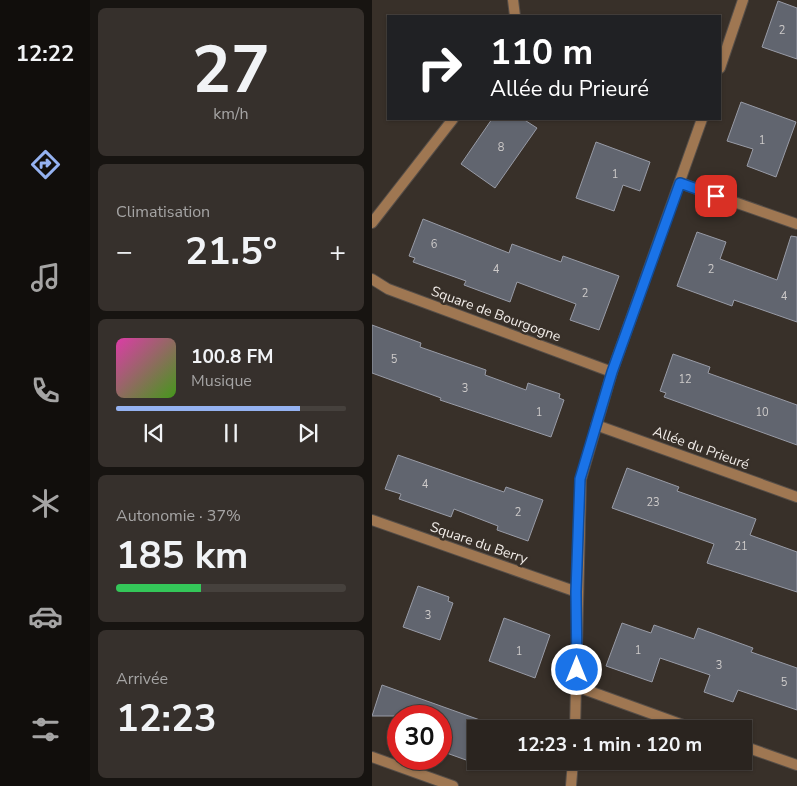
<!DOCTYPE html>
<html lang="fr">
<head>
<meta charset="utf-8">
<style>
  body { margin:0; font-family:"Nunito Sans",sans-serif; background:#36302c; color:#f1f3f6; height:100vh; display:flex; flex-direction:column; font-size:19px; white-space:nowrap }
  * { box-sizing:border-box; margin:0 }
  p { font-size:16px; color:#a5a4a4 }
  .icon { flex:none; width:28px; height:28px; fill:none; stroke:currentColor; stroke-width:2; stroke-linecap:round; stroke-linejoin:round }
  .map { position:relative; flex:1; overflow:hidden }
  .drawer { display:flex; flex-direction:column; gap:8px; padding:8px; background:#171411; width:282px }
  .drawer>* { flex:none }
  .banner { position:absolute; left:15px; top:15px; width:334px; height:105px; border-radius:0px; box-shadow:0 1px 4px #0004,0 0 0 1px #46413d; background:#202124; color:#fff; overflow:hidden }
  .speed { position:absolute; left:15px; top:705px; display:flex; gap:10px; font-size:25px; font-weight:700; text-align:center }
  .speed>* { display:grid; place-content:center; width:65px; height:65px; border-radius:50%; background:#2a241f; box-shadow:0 1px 4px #0004,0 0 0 1px #46413d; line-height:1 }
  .speed .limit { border:8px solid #d22; background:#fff; color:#111 }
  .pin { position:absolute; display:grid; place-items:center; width:42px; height:42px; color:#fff; margin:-21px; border-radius:10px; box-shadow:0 2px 8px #0006 }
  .me { position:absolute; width:55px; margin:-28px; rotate:0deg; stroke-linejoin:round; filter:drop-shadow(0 0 4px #0008) }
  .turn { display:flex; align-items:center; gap:18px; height:105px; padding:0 20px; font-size:22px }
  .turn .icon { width:65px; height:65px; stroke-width:2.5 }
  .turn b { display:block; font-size:35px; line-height:42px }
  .big { font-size:38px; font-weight:700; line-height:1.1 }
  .drawer .card { flex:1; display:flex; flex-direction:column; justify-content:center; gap:8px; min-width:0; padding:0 18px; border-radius:8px; background:#36302c }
  .drawer .dial { align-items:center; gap:0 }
  .dial b { font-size:65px; line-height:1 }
  .song { display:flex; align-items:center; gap:15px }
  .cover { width:60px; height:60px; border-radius:8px; background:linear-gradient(135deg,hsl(320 70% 55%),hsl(100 70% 35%)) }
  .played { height:5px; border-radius:2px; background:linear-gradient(90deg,#95b2f1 80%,#46413d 80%) }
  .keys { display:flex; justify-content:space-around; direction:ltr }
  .heat { display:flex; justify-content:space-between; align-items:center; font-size:28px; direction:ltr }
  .charge { height:8px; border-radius:4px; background:linear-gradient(90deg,#34c759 37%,#46413d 0) }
  .trip { position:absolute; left:95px; top:720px; width:285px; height:50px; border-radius:0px; background:#2a241f; box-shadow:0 1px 4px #0004,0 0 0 1px #46413d; font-weight:700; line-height:50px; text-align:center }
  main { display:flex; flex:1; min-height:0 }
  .tab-bar { display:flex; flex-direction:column; width:90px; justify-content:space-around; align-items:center; background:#110e0c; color:#a5a4a4 }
  .tab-bar .icon { width:35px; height:35px }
  .tab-bar .current { color:#95b2f1 }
  .tab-bar b { font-size:22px; color:#f1f3f6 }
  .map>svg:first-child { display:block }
  .building { fill:#61656f; stroke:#989ba6 }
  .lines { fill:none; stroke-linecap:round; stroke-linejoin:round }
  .street-casing { stroke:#564e48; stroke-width:12 }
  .street { stroke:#9f7752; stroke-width:10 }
  .route-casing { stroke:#114b97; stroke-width:12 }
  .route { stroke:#1a73e8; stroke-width:9 }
  .labels { text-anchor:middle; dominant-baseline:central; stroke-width:5; stroke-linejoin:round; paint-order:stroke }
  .number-label { font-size:11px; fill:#cecbca }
  .street-label { font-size:14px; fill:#f2ede9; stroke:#383029 }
</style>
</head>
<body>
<main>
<nav class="tab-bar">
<b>12:22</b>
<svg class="icon current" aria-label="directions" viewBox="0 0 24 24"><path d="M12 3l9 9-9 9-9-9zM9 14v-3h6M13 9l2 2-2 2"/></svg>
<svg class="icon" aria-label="music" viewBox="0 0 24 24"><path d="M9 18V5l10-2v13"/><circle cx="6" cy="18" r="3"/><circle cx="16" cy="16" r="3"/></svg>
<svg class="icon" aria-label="phone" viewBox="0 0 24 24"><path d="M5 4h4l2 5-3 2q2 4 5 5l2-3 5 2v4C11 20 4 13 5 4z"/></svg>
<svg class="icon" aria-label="climate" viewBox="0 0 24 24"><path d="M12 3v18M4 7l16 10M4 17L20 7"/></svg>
<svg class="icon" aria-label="car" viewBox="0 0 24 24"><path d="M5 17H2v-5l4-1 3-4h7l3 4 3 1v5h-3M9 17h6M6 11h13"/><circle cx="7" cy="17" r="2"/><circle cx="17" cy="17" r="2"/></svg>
<svg class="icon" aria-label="filters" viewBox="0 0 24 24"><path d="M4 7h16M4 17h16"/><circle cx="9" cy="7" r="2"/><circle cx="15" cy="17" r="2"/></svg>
</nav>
<section class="drawer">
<div class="card dial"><b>27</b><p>km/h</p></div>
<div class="card"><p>Climatisation</p>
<div class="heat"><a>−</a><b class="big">21.5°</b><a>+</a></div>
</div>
<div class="card">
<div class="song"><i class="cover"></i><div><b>100.8 FM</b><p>Musique</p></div></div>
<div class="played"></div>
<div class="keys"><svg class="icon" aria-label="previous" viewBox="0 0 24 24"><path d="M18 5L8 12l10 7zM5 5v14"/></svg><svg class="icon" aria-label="pause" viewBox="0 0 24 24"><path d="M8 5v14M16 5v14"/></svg><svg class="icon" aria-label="next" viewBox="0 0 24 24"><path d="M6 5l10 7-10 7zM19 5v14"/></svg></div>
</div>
<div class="card"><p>Autonomie · 37%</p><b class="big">185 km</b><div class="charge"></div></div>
<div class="card"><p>Arrivée</p><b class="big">12:23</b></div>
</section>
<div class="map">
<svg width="425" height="786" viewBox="0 0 425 786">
  <rect width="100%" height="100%" fill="#383029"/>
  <!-- building -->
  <g class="building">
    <path d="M406,1L425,8V59L390,47Z"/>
    <path d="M369,102L424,122L404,177L375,166L381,149L355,141Z"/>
    <path d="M120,119H151L165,128L123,188L89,164Z"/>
    <path d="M224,142L278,162L268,191L251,185L242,211L204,198Z"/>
    <path d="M51,219L137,253L140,244L189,262L191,256L247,276L227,330L198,320L204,304L169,291L145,282L138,302L92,285L94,281L41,262L43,258L37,256Z"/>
    <path d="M325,232L354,242L348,259L405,280L419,236L425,237V322L362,300L360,306L305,286Z"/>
    <path d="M0,325L49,343L48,347L114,370L113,375L154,390L156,383L188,394L187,398L192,400L179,437L68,400L69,398L0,373Z"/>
    <path d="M301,354L338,367L336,373L425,405V445L292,397L294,393L288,391Z"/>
    <path d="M26,455L132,492L134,487L171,500L156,541L125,530L126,526L82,509L79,517L27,499L29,494L13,489Z"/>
    <path d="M255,468L307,487L305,491L384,519L378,535L425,552V592L335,563L342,544L240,508Z"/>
    <path d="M46,586L77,597L76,601L81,603L68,640L31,627Z"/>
    <path d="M132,618L178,635L163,678L117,661Z"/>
    <path d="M250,623L279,633L282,625L322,639L326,628L381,648L379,652L425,668V710L366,690L361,702L332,692L338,675L288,658L280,682L234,666Z"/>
    <path d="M10,685L108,720L94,760L69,751V716H0Z"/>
  </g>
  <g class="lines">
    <defs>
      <g id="street">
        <path d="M141,0L143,16"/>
        <path d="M348,68L371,0"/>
        <path d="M308,183L425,224"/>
        <path d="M0,223L81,119"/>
        <path d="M0,279L16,289L240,372"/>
        <path d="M224,425L425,497"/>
        <path d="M0,520L205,592"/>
        <path d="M206,687L322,729"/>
        <path d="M203,729L209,479L240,372L330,119"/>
        <path d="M371,746L425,765"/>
        <path d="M0,757L81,786"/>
        <path d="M199,786L201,761"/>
      </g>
    </defs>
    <!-- street casing -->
    <use href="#street" class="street-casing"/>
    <!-- street -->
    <use href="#street" class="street"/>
  </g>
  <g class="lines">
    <defs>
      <path id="route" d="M205,670L204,592L208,479L240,372L308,183L344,196"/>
    </defs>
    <!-- route casing -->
    <use href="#route" class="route-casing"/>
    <!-- route -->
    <use href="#route" class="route"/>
  </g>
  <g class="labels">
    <!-- number labels -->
    <g class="number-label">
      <text x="410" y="30">2</text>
      <text x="390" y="140">1</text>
      <text x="129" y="147">8</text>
      <text x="243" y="174">1</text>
      <text x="62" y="244">6</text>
      <text x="124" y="269">4</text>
      <text x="339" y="269">2</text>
      <text x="213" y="293">2</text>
      <text x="412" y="296">4</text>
      <text x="22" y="359">5</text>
      <text x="313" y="379">12</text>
      <text x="93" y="388">3</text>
      <text x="167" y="412">1</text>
      <text x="390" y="412">10</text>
      <text x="53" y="484">4</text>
      <text x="281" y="502">23</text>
      <text x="146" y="512">2</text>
      <text x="369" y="546">21</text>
      <text x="56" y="615">3</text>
      <text x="266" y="650">1</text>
      <text x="147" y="651">1</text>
      <text x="347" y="665">3</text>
      <text x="412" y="682">5</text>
    </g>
    <!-- street labels -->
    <g class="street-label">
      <text transform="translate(124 314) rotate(20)">Square de Bourgogne</text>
      <text transform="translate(329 448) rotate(20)">Allée du Prieuré</text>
      <text transform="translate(107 543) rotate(19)">Square du Berry</text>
    </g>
  </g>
</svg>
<div class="speed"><div class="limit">30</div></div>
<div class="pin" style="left:344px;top:196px;background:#d93025"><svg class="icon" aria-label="arrive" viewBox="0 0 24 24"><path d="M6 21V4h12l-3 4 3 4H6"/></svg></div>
<svg class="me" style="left:205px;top:670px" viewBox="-20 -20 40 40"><circle r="17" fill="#1a73e8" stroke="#fff" stroke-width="3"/><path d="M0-11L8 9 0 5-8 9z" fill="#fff"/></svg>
<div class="trip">12:23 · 1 min · 120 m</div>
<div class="banner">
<div class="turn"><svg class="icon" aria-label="right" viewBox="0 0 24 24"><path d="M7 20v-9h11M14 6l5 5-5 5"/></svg><div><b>110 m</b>Allée du Prieuré</div></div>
</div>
</div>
</main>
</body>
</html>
